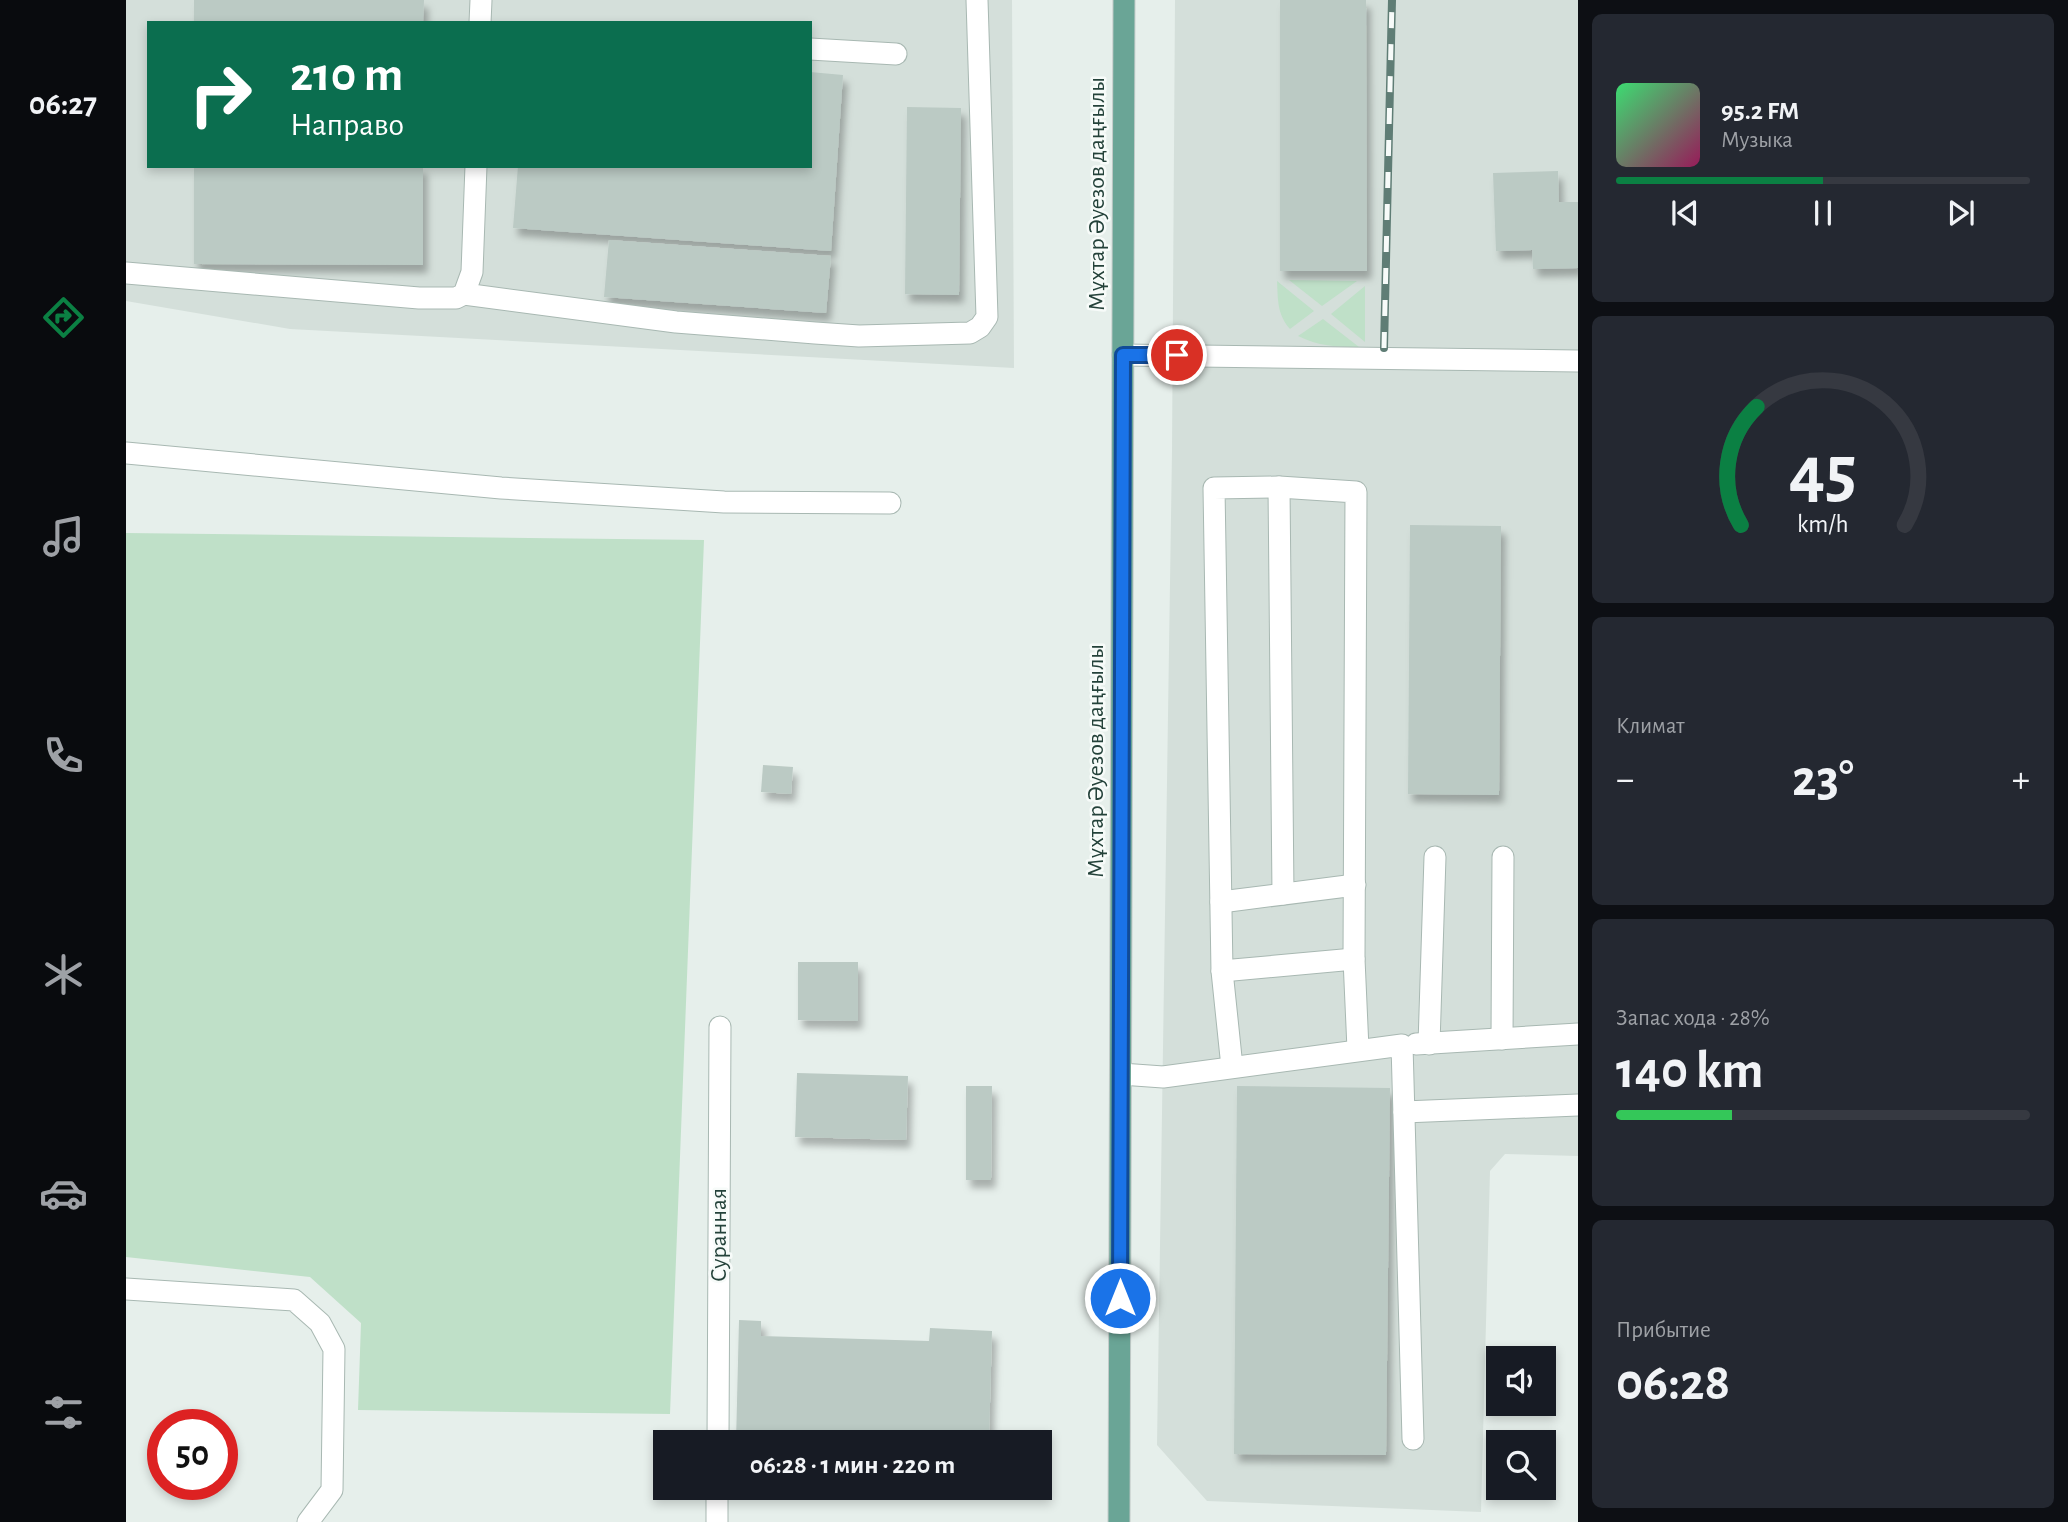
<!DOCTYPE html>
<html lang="ru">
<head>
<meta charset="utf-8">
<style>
  body { margin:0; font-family:"Alegreya Sans",sans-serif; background:#242831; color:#f1f3f6; height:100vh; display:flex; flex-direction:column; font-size:26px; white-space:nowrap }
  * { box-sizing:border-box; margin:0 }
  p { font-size:23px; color:#9ea1a6 }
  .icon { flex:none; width:38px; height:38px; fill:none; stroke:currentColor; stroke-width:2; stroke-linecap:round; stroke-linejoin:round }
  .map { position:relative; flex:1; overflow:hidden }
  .details { display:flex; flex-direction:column; gap:14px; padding:14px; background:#0d0f14; width:490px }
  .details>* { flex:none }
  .top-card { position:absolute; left:21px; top:21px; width:665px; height:147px; border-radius:0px; box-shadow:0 4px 10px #0003; background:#0b6e4f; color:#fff; overflow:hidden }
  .tools { position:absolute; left:1360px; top:1346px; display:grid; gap:14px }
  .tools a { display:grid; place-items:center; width:70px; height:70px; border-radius:0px; background:#171b24; box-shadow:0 4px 10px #0003; font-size:35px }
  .speed { position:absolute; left:21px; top:1409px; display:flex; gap:14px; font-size:35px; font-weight:700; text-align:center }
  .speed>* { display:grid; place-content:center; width:91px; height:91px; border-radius:50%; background:#171b24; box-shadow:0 4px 10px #0003; line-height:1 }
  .speed .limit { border:10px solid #d22; background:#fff; color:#111 }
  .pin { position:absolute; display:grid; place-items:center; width:60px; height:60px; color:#fff; margin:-30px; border:4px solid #fff; border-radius:50%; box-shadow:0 2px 7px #0007 }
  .me { position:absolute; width:77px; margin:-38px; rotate:0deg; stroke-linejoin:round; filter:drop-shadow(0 0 5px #0008) }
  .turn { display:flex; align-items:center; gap:24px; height:147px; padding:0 28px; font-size:32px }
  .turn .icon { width:91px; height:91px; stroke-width:2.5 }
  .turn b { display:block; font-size:49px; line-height:60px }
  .big { font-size:52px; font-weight:700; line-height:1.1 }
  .details .card { flex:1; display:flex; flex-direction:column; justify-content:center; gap:10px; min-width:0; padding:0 24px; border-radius:10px; background:#242831 }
  .details .dial { align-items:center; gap:0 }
  .dial svg { height:182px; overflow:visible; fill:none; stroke:#363941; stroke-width:7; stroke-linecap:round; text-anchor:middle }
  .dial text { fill:#f1f3f6; stroke:none }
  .song { display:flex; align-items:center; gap:21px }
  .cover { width:84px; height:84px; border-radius:10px; background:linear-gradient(135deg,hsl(140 70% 55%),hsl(330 70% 35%)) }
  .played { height:7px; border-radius:4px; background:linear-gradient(90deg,#0b8043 50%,#363941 50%) }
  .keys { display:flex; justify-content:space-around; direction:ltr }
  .heat { display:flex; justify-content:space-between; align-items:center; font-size:38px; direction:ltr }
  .charge { height:10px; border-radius:5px; background:linear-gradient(90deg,#34c759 28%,#363941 0) }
  .trip { position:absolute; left:527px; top:1430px; width:399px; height:70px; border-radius:0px; background:#171b24; box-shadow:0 4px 10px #0003; font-weight:700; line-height:70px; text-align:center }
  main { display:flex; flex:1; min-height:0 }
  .menu { display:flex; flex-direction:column; width:126px; justify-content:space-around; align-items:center; background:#090b0e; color:#9ea1a6 }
  .menu .icon { width:49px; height:49px }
  .menu .active { color:#0b8043 }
  .menu b { font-size:32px; color:#f1f3f6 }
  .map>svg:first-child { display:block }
  .built { fill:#d4dfda; fill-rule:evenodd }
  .green { fill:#bfe0c8 }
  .building { fill:#bbcac4; filter:url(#shadow) }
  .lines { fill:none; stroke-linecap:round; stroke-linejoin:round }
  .minor-casing { stroke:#a8b8b2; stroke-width:23 }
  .major-casing { stroke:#c2cac8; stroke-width:23 }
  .minor { stroke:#fff; stroke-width:21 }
  .major { stroke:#6aa596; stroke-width:21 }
  .rail-casing { stroke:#5f7d75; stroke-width:8 }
  .rail { stroke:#f7fbf9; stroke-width:5; stroke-dasharray:16; stroke-linecap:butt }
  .route-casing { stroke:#114b97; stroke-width:18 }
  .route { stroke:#1a73e8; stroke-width:12 }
  .labels { text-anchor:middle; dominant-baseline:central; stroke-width:5; stroke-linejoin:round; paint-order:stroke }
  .street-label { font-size:24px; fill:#24423a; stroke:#f7fbf9 }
</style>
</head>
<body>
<main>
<nav class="menu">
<b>06:27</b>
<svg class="icon active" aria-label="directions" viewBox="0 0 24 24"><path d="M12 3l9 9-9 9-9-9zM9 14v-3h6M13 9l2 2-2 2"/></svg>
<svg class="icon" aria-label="music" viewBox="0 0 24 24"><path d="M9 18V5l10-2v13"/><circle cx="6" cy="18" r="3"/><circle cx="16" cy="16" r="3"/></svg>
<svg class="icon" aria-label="phone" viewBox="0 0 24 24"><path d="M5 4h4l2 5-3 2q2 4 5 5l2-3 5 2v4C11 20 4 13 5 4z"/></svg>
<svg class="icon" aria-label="climate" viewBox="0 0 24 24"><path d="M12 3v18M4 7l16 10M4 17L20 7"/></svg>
<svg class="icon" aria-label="car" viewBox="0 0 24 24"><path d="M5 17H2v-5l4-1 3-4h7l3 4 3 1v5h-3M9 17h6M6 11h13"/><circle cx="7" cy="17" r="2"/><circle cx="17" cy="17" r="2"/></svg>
<svg class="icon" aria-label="filters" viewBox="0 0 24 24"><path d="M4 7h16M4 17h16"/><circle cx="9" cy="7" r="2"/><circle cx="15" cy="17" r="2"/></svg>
</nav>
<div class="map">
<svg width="1452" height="1522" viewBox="0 0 1452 1522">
  <defs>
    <filter id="shadow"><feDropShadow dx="4.5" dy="8" stdDeviation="3.5" flood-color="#0004"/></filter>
  </defs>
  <rect width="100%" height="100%" fill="#e6efeb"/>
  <!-- built -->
  <g class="built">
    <path d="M0,0H886L888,368L164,329L0,301ZM23,23H684V166H23Z"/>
    <path d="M1049,0H1452V1156L1379,1154L1364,1171L1355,1512L1081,1501L1031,1445L1046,451Z"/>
  </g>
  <!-- green -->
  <g class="green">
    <path d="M1163,280L1231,281L1196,306Z"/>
    <path d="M1151,281L1188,311L1164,329C1151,314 1152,300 1151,281Z"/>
    <path d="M1239,286V342L1205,314Z"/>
    <path d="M1197,319L1233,347C1210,347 1192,346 1172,336Z"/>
    <path d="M0,533L578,540L544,1414L232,1410L235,1323L184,1277L0,1257Z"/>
  </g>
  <!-- building -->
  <g class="building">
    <path d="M68,0H298L297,23H68Z"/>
    <path d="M1154,0H1240L1241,271H1154Z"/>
    <path d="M684,72L717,75L705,251L387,228L392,166H684Z"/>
    <path d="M781,107L835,108L833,295L779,294Z"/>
    <path d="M68,166H297V265L68,264Z"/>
    <path d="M1432,171L1433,202H1452V268L1407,269L1406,250L1370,251L1367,173Z"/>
    <path d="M483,240L705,256L700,313L478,297Z"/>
    <path d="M1284,525L1375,526L1373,795L1282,794Z"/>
    <path d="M637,765L667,767L665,794L635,792Z"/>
    <path d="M672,962H732V1021L672,1020Z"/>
    <path d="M671,1073L782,1076L780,1140L669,1137Z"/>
    <path d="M840,1086H866L865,1180H840Z"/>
    <path d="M1111,1086L1264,1088L1260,1455L1108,1454Z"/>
    <path d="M613,1320L635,1321V1336L803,1341L804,1328L866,1331L863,1439L800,1437V1442H610Z"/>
  </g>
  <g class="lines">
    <defs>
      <g id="minor">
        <path d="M354,23L355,0"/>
        <path d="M684,49L770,54"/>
        <path d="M0,273L293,298H330L338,294L346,272L350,166"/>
        <path d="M338,294L550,322L689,333L733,336L844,333L854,327L861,317L851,0"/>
        <path d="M997,355L1452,361"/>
        <path d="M0,453L375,488L598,502L764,503"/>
        <path d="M1153,487L1157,894"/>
        <path d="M1095,902L1229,885"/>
        <path d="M1096,971L1228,959L1232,1049"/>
        <path d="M1376,1039L1377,857"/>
        <path d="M1290,1044L1452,1034"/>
        <path d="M1303,1044L1309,857"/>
        <path d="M1106,1067L1096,971L1088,488L1153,487L1230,492L1228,959"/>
        <path d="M995,1074L1037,1077L1276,1045L1287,1439"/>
        <path d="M1278,1112L1452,1105"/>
        <path d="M0,1289L168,1300L194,1323L208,1349L206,1490L182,1522"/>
        <path d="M592,1442L594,1027"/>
        <path d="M591,1522V1488"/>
      </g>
      <path id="major" d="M993,1522L998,0"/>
    </defs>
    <!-- minor casing -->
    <use href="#minor" class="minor-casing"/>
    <!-- major casing -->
    <use href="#major" class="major-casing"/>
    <!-- minor -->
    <use href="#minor" class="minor"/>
    <!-- major -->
    <use href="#major" class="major"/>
    <defs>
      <path id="rail" d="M1258,348L1266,0"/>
    </defs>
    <!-- rail casing -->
    <use href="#rail" class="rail-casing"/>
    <!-- rail -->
    <use href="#rail" class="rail"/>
  </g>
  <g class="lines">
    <defs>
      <path id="route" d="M994,1298L997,355H1051"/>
    </defs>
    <!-- route casing -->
    <use href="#route" class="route-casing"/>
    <!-- route -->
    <use href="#route" class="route"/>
  </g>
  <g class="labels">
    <!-- street labels -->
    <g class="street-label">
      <text transform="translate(971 194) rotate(-90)">Мұхтар Әуезов даңғылы</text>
      <text transform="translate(970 761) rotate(-90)">Мұхтар Әуезов даңғылы</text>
      <text transform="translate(593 1235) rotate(-90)">Суранная</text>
    </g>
  </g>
</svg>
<div class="tools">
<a><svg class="icon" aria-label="sound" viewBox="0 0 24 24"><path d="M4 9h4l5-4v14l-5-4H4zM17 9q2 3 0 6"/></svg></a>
<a><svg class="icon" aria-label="search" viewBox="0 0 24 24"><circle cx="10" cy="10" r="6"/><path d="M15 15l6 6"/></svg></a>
</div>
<div class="speed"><div class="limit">50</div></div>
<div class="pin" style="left:1051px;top:355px;background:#d93025"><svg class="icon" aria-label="arrive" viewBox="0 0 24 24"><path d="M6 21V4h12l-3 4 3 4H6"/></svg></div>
<svg class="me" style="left:994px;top:1298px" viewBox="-20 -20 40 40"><circle r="17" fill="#1a73e8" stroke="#fff" stroke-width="3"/><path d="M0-11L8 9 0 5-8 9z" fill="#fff"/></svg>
<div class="trip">06:28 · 1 мин · 220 m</div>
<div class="top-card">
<div class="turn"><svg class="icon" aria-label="right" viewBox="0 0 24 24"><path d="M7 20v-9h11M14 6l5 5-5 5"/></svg><div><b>210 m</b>Направо</div></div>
</div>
</div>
<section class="details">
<div class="card">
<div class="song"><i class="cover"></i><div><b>95.2 FM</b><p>Музыка</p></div></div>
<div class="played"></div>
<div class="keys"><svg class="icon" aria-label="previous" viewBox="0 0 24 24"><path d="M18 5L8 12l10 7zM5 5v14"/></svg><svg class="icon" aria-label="pause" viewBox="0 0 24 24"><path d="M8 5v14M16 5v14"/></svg><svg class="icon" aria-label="next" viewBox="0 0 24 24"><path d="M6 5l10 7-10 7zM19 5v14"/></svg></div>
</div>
<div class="card dial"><svg viewBox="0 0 100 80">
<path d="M14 69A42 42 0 1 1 86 69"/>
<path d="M14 69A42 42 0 0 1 21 17" stroke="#0b8043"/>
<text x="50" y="56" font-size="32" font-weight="700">45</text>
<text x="50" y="72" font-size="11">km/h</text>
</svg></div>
<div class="card"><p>Климат</p>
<div class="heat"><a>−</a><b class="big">23°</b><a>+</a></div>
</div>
<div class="card"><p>Запас хода · 28%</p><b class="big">140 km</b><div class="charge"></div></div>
<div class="card"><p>Прибытие</p><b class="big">06:28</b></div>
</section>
</main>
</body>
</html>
